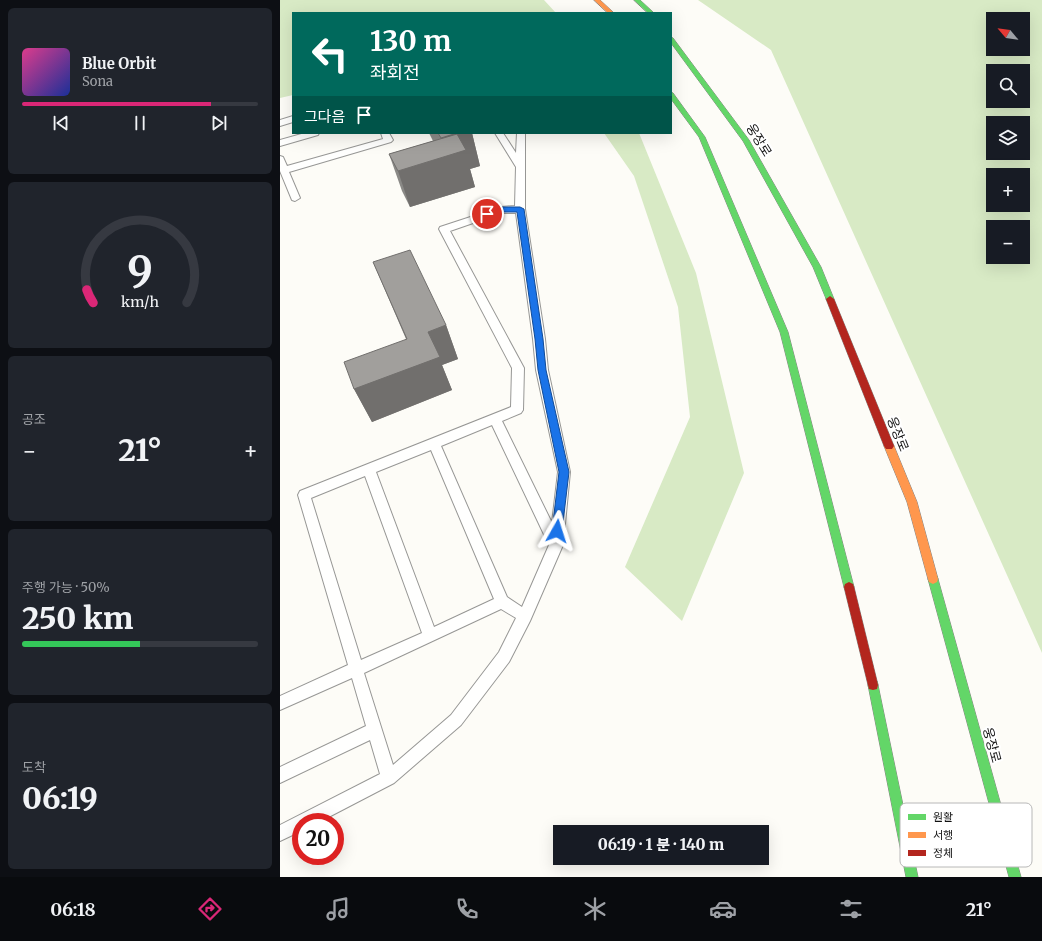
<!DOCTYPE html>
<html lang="ko">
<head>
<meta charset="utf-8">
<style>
  body { margin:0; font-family:Merriweather,"Noto Sans KR",serif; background:#20242c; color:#f1f3f6; height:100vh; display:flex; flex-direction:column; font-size:15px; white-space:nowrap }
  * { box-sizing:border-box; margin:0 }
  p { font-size:13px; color:#9ea1a6 }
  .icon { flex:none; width:22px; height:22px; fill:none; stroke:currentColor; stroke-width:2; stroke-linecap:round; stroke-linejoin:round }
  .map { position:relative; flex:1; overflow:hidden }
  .drawer { display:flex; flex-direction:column; gap:8px; padding:8px; background:#0d0f14; width:280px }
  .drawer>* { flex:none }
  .banner { position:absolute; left:12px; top:12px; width:380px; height:122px; border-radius:0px; box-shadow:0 4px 16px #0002; background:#00695c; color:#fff; overflow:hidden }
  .needle { width:26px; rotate:299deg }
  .tools { position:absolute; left:706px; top:12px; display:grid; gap:8px }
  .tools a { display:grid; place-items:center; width:44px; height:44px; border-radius:0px; background:#171b24; box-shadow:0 4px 16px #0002; font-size:20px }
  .speed { position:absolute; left:12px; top:813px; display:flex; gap:8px; font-size:20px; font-weight:700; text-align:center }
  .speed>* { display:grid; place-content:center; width:52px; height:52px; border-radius:50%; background:#171b24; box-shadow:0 4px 16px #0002; line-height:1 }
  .speed .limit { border:6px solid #d22; background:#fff; color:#111 }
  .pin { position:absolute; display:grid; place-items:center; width:34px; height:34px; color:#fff; margin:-17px; border:2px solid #fff; border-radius:50%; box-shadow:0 1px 4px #0007 }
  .me { position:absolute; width:44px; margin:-22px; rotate:6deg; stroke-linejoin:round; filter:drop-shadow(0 0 3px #0008) }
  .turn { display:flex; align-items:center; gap:14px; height:84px; padding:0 12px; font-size:18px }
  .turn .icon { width:52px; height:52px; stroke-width:2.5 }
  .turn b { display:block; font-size:28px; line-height:34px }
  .then { display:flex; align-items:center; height:38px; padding:0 12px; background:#0003; gap:8px; font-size:15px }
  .big { font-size:30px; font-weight:800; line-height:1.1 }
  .drawer .tile { flex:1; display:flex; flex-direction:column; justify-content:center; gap:6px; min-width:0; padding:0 14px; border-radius:6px; background:#20242c }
  .drawer .dial { align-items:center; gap:0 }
  .dial svg { height:104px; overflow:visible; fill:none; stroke:#363941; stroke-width:7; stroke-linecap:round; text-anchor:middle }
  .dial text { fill:#f1f3f6; stroke:none }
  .song { display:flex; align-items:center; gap:12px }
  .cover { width:48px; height:48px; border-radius:6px; background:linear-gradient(135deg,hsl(330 70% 55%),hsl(230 70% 35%)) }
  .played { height:4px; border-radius:2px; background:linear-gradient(90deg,#db2777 80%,#363941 80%) }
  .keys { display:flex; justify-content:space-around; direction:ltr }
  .heat { display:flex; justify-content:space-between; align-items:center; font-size:22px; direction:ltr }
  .charge { height:6px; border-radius:3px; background:linear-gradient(90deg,#34c759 50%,#363941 0) }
  .trip { position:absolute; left:273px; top:825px; width:216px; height:40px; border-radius:0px; background:#171b24; box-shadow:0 4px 16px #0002; font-weight:800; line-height:40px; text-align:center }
  .dock { display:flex; height:64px; justify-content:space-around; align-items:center; background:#090b0e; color:#9ea1a6 }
  .dock .icon { width:28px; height:28px }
  .dock .on { color:#db2777 }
  .dock b { font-size:18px; color:#f1f3f6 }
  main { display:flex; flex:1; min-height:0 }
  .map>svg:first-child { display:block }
  .forest { fill:#d8eac5; fill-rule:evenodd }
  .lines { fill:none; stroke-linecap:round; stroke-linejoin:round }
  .lane-casing { stroke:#979795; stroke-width:2 }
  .fast-casing { stroke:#858482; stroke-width:1 }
  .slow-casing { stroke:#858482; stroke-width:1 }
  .jam-casing { stroke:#858482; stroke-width:1 }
  .lane { fill:#fffffe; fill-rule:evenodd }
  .fast { fill:#63d668; fill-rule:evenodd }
  .slow { fill:#ff974d; fill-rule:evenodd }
  .jam { fill:#b3261e; fill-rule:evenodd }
  .wall { fill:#8a8986 }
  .shaded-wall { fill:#716f6d }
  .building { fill:#a19f9c; stroke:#716f6d }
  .route { fill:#1a73e8; stroke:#114b97 }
  .labels { text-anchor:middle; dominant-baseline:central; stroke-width:4; stroke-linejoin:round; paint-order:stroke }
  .street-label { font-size:13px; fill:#111; stroke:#fff }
  .key { fill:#fff; stroke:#b8b8b8; stroke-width:1 }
  .key-label { font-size:11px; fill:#111 }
</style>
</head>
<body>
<main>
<section class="drawer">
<div class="tile">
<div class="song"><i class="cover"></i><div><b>Blue Orbit</b><p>Sona</p></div></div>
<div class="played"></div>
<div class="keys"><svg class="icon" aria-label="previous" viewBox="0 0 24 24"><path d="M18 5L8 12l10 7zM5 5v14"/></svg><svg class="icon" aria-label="pause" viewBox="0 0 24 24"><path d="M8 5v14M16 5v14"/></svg><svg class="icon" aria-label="next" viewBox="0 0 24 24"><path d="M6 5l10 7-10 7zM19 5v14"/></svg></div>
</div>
<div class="tile dial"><svg viewBox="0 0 100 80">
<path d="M14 69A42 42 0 1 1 86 69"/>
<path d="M14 69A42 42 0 0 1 9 59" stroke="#db2777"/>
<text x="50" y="56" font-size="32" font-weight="700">9</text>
<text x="50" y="72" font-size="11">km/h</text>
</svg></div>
<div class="tile"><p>공조</p>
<div class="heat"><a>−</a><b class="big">21°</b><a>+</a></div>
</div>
<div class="tile"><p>주행 가능 · 50%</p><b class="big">250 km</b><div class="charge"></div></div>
<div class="tile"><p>도착</p><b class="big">06:19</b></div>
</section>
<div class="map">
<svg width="762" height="877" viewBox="0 0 762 877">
  <rect width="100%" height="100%" fill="#fdfcf7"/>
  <!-- forest -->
  <g class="forest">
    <path d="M0,0H264L276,13H13V95L0,98Z"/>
    <path d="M418,0H762V653L491,50ZM713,19H743V49H713ZM713,71H743V101H713ZM713,123H743V153H713ZM713,175H743V205H713ZM713,227H743V257H713Z"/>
    <path d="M324,133H359L416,273L464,473L402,621L345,567L410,417L398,307L354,176Z"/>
  </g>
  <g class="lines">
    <defs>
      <g id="lane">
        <path d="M13,116V122L0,126V120Z"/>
        <path d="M25,133H39L38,135L0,146V140Z"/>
        <path d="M101,133H109L113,140L111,142L9,172L20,198L15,201L12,200L0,171V156L3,157L7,166L103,139Z"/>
        <path d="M215,133H223L236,153L237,133H245V209L265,339L268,370L290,472L283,545L250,621L229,662L181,725L114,783L39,822H21V831L0,841V825L100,774L90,740L0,783V767L86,726L72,678L0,710V696L68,665L18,495L20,491L231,407L232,368L159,229L160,227L221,207L235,206L236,167ZM222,213H236L253,339L256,370L278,472L272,523L222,421L241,413L243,410L244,368L170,231ZM212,425L269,545L242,607L227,597L161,446ZM151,450L214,599L154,627L96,472ZM85,476L142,633L81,660L31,498ZM221,609L236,618L219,652L171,715L113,765L84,673Z"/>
      </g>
      <g id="fast">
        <path d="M354,0H360L374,13H368Z"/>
        <path d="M391,37L393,38L469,140L541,267L554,299L553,301H547L533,267L463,141L391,43Z"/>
        <path d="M391,92L393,93L425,137L508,332L574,587L573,590L569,592L565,590L564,587L500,332L419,137L391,99Z"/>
        <path d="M653,574L657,576L658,579L741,877H729L648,579L649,576Z"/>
        <path d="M593,680L597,681L598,685L638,877H626L588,685L589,681Z"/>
      </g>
      <g id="slow">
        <path d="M314,0H320L334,13H328Z"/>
        <path d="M609,442L612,443L614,446L637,502L658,579L657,582L653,584L649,582L648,579L627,502L604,446L606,443Z"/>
      </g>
      <g id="jam">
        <path d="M550,296L554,299L614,446L612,449H606L604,446L546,299Z"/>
        <path d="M569,582L573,584L574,587L598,685L597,689L593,690L589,689L588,685L564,587L565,584Z"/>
      </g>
    </defs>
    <!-- lane casing -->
    <use href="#lane" class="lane-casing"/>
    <!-- fast casing -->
    <use href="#fast" class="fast-casing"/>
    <!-- slow casing -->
    <use href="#slow" class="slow-casing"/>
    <!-- jam casing -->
    <use href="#jam" class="jam-casing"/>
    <!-- lane -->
    <use href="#lane" class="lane"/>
    <!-- fast -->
    <use href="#fast" class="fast"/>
    <!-- slow -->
    <use href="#slow" class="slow"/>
    <!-- jam -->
    <use href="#jam" class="jam"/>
  </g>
  <!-- wall -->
  <g class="wall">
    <path d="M149,133H192L200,166L190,169L195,187L130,207L122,191L109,154L153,141Z"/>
    <path d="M93,262L166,325L178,359L162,365L172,390L92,422L74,389L126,339Z"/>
  </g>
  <!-- shaded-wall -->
  <g class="shaded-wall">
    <path d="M177,133H192L200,166L190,169L195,187L130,207L118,171L166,156L161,138Z"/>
    <path d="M166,325L178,359L162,365L172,390L92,422L74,389L148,332Z"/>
  </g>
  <!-- building -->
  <g class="building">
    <path d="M158,133H177L161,138Z"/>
    <path d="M177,134L186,150L118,171L109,154Z"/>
    <path d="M130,250L166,325L148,332L160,357L74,389L64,362L127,339L93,262Z"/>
  </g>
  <!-- route -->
  <path class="route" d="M240,207L244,209L263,339L266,370L289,472L282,531L281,534L277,535L274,534L272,531L279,472L258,370L255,339L237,212H222L207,217L203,214L204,213L221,207Z"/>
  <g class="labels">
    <!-- street labels -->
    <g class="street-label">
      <text transform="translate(479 140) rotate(58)">웅장로</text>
      <text transform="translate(618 434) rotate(68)">웅장로</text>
      <text transform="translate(712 745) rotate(75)">웅장로</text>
    </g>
  </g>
  <!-- legend -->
  <rect x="620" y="803" width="132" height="64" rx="6" class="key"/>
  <rect x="628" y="814" width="18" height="6" fill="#63d668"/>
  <rect x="628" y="832" width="18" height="6" fill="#ff974d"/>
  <rect x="628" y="850" width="18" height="6" fill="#b3261e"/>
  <g class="key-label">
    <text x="653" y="821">원활</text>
    <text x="653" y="839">서행</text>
    <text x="653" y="857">정체</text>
  </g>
</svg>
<div class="tools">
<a><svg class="needle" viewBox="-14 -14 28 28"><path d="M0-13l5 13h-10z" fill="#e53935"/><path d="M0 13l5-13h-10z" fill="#9ea1a6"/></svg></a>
<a><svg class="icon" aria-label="search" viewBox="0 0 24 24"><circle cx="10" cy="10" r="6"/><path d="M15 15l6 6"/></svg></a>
<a><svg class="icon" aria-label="layers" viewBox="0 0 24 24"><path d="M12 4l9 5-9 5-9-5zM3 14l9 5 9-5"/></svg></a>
<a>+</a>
<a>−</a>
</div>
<div class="speed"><div class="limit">20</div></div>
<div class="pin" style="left:207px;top:214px;background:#d93025"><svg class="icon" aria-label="arrive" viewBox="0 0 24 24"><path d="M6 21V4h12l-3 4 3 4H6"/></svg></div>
<svg class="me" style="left:277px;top:531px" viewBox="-20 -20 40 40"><path d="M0-17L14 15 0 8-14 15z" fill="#1a73e8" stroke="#fff" stroke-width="4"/></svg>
<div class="trip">06:19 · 1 분 · 140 m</div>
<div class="banner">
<div class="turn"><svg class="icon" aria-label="left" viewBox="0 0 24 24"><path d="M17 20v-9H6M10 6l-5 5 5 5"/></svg><div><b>130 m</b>좌회전</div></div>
<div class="then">그다음<svg class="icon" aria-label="arrive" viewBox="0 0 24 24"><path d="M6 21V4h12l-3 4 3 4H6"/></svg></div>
</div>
</div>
</main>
<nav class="dock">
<b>06:18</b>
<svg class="icon on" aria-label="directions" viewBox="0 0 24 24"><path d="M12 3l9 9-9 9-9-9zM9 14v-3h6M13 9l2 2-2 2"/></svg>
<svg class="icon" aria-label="music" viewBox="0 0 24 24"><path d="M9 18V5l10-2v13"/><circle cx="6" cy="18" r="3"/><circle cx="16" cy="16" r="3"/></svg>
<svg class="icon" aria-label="phone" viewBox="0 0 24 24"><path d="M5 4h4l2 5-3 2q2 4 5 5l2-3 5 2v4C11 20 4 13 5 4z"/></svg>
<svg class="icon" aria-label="climate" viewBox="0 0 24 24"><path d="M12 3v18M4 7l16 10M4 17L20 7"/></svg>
<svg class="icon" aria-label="car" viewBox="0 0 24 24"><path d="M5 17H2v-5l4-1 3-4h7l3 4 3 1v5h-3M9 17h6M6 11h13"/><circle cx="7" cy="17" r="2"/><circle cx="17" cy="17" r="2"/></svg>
<svg class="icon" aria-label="filters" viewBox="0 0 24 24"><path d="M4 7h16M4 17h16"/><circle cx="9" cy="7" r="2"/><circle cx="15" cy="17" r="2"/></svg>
<b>21°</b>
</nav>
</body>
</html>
